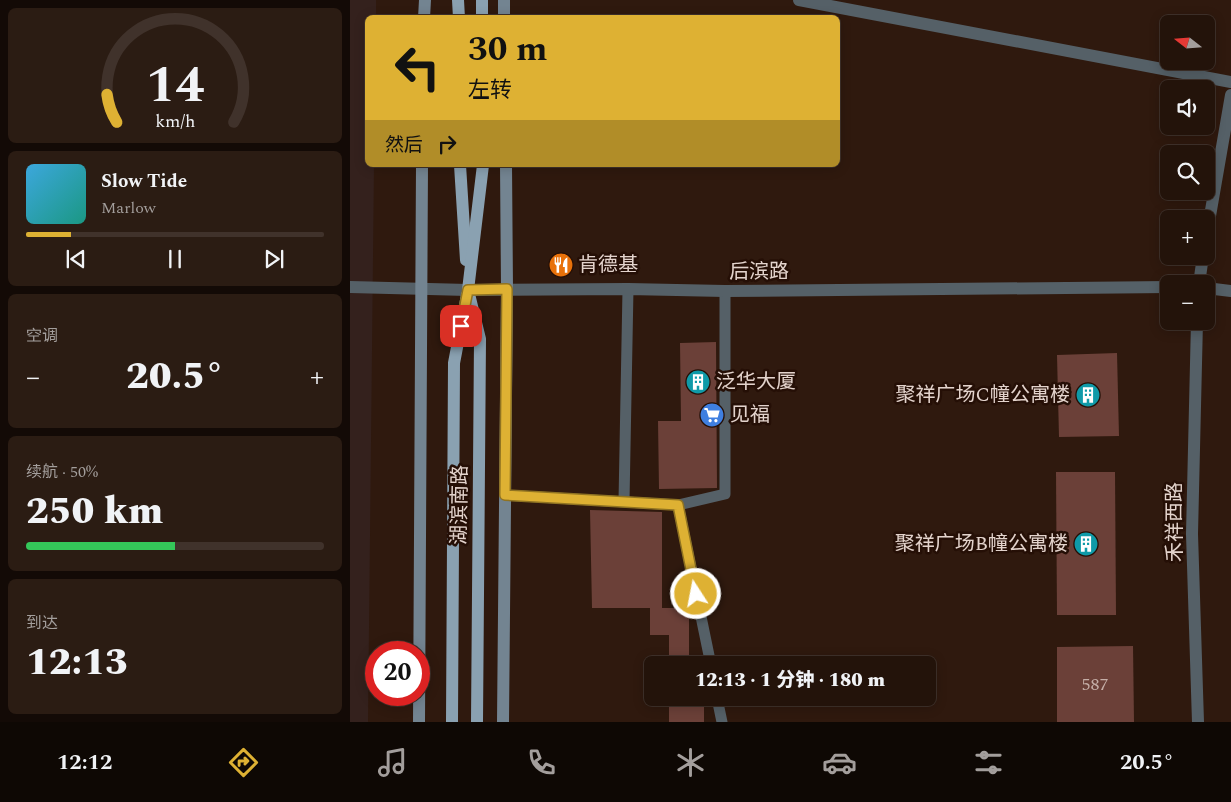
<!DOCTYPE html>
<html lang="zh">
<head>
<meta charset="utf-8">
<style>
  body { margin:0; font-family:Spectral,"Noto Sans SC",serif; background:#2b1c13; color:#f1f3f6; height:100vh; display:flex; flex-direction:column; font-size:19px; white-space:nowrap }
  * { box-sizing:border-box; margin:0 }
  p { font-size:16px; color:#a39e9c }
  .icon { flex:none; width:28px; height:28px; fill:none; stroke:currentColor; stroke-width:2; stroke-linecap:round; stroke-linejoin:round }
  .map { position:relative; flex:1; overflow:hidden }
  .drawer { display:flex; flex-direction:column; gap:8px; padding:8px; background:#130a06; width:350px }
  .drawer>* { flex:none }
  .top-card { position:absolute; left:15px; top:15px; width:475px; height:152px; border-radius:8px; box-shadow:0 2px 12px #0003,0 0 0 1px #40322b; background:#deb133; color:#111; overflow:hidden }
  .needle { width:32px; rotate:287deg }
  .fabs { position:absolute; left:810px; top:15px; display:grid; gap:10px }
  .fabs a { display:grid; place-items:center; width:55px; height:55px; border-radius:8px; background:#23130a; box-shadow:0 2px 12px #0003,0 0 0 1px #40322b; font-size:25px }
  .speed { position:absolute; left:15px; top:641px; display:flex; gap:10px; font-size:25px; font-weight:700; text-align:center }
  .speed>* { display:grid; place-content:center; width:65px; height:65px; border-radius:50%; background:#23130a; box-shadow:0 2px 12px #0003,0 0 0 1px #40322b; line-height:1 }
  .speed .limit { border:8px solid #d22; background:#fff; color:#111 }
  .pin { position:absolute; display:grid; place-items:center; width:42px; height:42px; color:#fff; margin:-21px; border-radius:10px; box-shadow:0 2px 8px #0006 }
  .me { position:absolute; width:55px; margin:-28px; rotate:349deg; stroke-linejoin:round; filter:drop-shadow(0 0 4px #0008) }
  .turn { display:flex; align-items:center; gap:18px; height:105px; padding:0 20px; font-size:22px }
  .turn .icon { width:65px; height:65px; stroke-width:2.5 }
  .turn b { display:block; font-size:35px; line-height:42px }
  .then { display:flex; align-items:center; height:48px; padding:0 20px; background:#0003; gap:10px; font-size:19px }
  .big { font-size:38px; font-weight:800; line-height:1.1 }
  .drawer .card { flex:1; display:flex; flex-direction:column; justify-content:center; gap:8px; min-width:0; padding:0 18px; border-radius:8px; background:#2b1c13 }
  .drawer .dial { align-items:center; gap:0 }
  .dial svg { height:130px; overflow:visible; fill:none; stroke:#40322b; stroke-width:7; stroke-linecap:round; text-anchor:middle }
  .dial text { fill:#f1f3f6; stroke:none }
  .song { display:flex; align-items:center; gap:15px }
  .cover { width:60px; height:60px; border-radius:8px; background:linear-gradient(135deg,hsl(200 70% 55%),hsl(170 70% 35%)) }
  .played { height:5px; border-radius:2px; background:linear-gradient(90deg,#deb133 15%,#40322b 15%) }
  .keys { display:flex; justify-content:space-around; direction:ltr }
  .heat { display:flex; justify-content:space-between; align-items:center; font-size:28px; direction:ltr }
  .charge { height:8px; border-radius:4px; background:linear-gradient(90deg,#34c759 50%,#40322b 0) }
  .trip { position:absolute; left:294px; top:656px; width:292px; height:50px; border-radius:8px; background:#23130a; box-shadow:0 2px 12px #0003,0 0 0 1px #40322b; font-weight:800; line-height:50px; text-align:center }
  .menu { display:flex; height:80px; justify-content:space-around; align-items:center; background:#0e0804; color:#a39e9c }
  .menu .icon { width:35px; height:35px }
  .menu .current { color:#deb133 }
  .menu b { font-size:22px; color:#f1f3f6 }
  main { display:flex; flex:1; min-height:0 }
  .map>svg:first-child { display:block }
  .medical { fill:#34211d }
  .building { fill:#6b4038 }
  .lines { fill:none; stroke-linecap:round; stroke-linejoin:round }
  .service { stroke:#556067; stroke-width:11 }
  .minor { stroke:#556067; stroke-width:12 }
  .tertiary { stroke:#556067; stroke-width:12 }
  .secondary { stroke:#738491; stroke-width:12 }
  .primary { stroke:#8aa1b1; stroke-width:12 }
  .route-casing { stroke:#907321; stroke-width:12 }
  .route { stroke:#deb133; stroke-width:9 }
  .labels { text-anchor:middle; dominant-baseline:central; stroke-width:5; stroke-linejoin:round; paint-order:stroke }
  .number-label { font-size:18px; fill:#c5aea7 }
  .poi-label { font-size:20px; fill:#e3d3cc; stroke:#250f06; text-anchor:start }
  .street-label { font-size:20px; fill:#e3d3cc; stroke:#250f06 }
</style>
</head>
<body>
<main>
<section class="drawer">
<div class="card dial"><svg viewBox="0 0 100 80">
<path d="M14 69A42 42 0 1 1 86 69"/>
<path d="M14 69A42 42 0 0 1 8 52" stroke="#deb133"/>
<text x="50" y="56" font-size="32" font-weight="700">14</text>
<text x="50" y="72" font-size="11">km/h</text>
</svg></div>
<div class="card">
<div class="song"><i class="cover"></i><div><b>Slow Tide</b><p>Marlow</p></div></div>
<div class="played"></div>
<div class="keys"><svg class="icon" aria-label="previous" viewBox="0 0 24 24"><path d="M18 5L8 12l10 7zM5 5v14"/></svg><svg class="icon" aria-label="pause" viewBox="0 0 24 24"><path d="M8 5v14M16 5v14"/></svg><svg class="icon" aria-label="next" viewBox="0 0 24 24"><path d="M6 5l10 7-10 7zM19 5v14"/></svg></div>
</div>
<div class="card"><p>空调</p>
<div class="heat"><a>−</a><b class="big">20.5°</b><a>+</a></div>
</div>
<div class="card"><p>续航 · 50%</p><b class="big">250 km</b><div class="charge"></div></div>
<div class="card"><p>到达</p><b class="big">12:13</b></div>
</section>
<div class="map">
<svg width="881" height="722" viewBox="0 0 881 722">
  <rect width="100%" height="100%" fill="#2f190e"/>
  <!-- medical -->
  <path class="medical" d="M0,0H26V17L18,18V165H24L18,722H0Z"/>
  <!-- building -->
  <g class="building">
    <path d="M366,342L367,488L309,489L308,421H331L330,343Z"/>
    <path d="M767,353L769,436L709,437L707,355Z"/>
    <path d="M706,472H765L766,615H707Z"/>
    <path d="M240,510L312,512V608H310H339V665H319V635H300V608H242Z"/>
    <path d="M783,646L784,722H707V647Z"/>
    <rect x="319" y="698" width="35" height="24"/>
  </g>
  <g class="lines">
    <!-- service -->
    <g class="service">
      <path d="M155,495L328,505L375,494V291"/>
      <path d="M274,501L278,289"/>
      <path d="M328,505L361,665"/>
      <path d="M367,698L372,722"/>
    </g>
    <!-- minor -->
    <g class="minor">
      <path d="M449,0L881,82"/>
      <path d="M0,287L118,290L278,289L375,291L819,287"/>
      <path d="M856,288L881,291"/>
    </g>
    <!-- tertiary -->
    <g class="tertiary">
      <path d="M856,239L881,95"/>
      <path d="M849,284L853,256"/>
      <path d="M847,321L842,534L848,722"/>
    </g>
    <!-- secondary -->
    <g class="secondary">
      <path d="M154,0V18"/>
      <path d="M74,18L75,0"/>
      <path d="M69,722L72,165"/>
      <path d="M153,722L157,289L156,165"/>
    </g>
    <!-- primary -->
    <g class="primary">
      <path d="M108,0L109,18"/>
      <path d="M132,0V18"/>
      <path d="M110,165L116,260"/>
      <path d="M102,722L104,363L117,295"/>
      <path d="M127,722L130,339L118,290L133,165"/>
    </g>
  </g>
  <g class="lines">
    <defs>
      <path id="route" d="M111,326L118,290L157,289L155,495L328,505L346,594"/>
    </defs>
    <!-- route casing -->
    <use href="#route" class="route-casing"/>
    <!-- route -->
    <use href="#route" class="route"/>
  </g>
  <!-- icons -->
  <defs>
    <symbol id="restaurant-disc" viewBox="-11 -11 22 22"><circle r="9.5" fill="#e8710a" stroke="#250f06"/><path d="M-5-6h1v4h1v-4h1v4h1v-4h1v5L-1.5 .5V6h-2V.5L-5-1ZM5-6V6H3V1.5H1.5Q1.5-4 5-6Z" fill="#fff"/></symbol>
    <symbol id="building-disc" viewBox="-11 -11 22 22"><circle r="9.5" fill="#0f9aa8" stroke="#250f06"/><path d="M-4-6H4V6H1V3H-1V6H-4ZM-2.5-4.3h1.7v1.8h-1.7ZM.8-4.3h1.7v1.8H.8ZM-2.5-1h1.7V.8h-1.7ZM.8-1h1.7V.8H.8Z" fill="#fff"/></symbol>
    <symbol id="supermarket-disc" viewBox="-11 -11 22 22"><circle r="9.5" fill="#3f7fe0" stroke="#250f06"/><path d="M-6-5.5h2.5l.6 2H6L4.5 2H-2.5L-4.4-4H-6ZM-1.5 3.2a1.3 1.3 0 1 0 .1 0ZM3 3.2a1.3 1.3 0 1 0 .1 0Z" fill="#fff"/></symbol>
  </defs>
  <g fill-rule="evenodd">
    <use href="#restaurant-disc" x="197" y="251" width="28" height="28"/>
    <use href="#building-disc" x="334" y="368" width="28" height="28"/>
    <use href="#building-disc" x="724" y="381" width="28" height="28"/>
    <use href="#supermarket-disc" x="348" y="401" width="28" height="28"/>
    <use href="#building-disc" x="722" y="530" width="28" height="28"/>
  </g>
  <g class="labels">
    <!-- number labels -->
    <g class="number-label">
      <text x="745" y="684">587</text>
    </g>
    <!-- poi labels -->
    <g class="poi-label">
      <text x="228" y="265">肯德基</text>
      <text x="366" y="382">泛华大厦</text>
      <text x="720" y="395" text-anchor="end">聚祥广场C幢公寓楼</text>
      <text x="380" y="415">见福</text>
      <text x="718" y="544" text-anchor="end">聚祥广场B幢公寓楼</text>
    </g>
    <!-- street labels -->
    <g class="street-label">
      <text x="409" y="272">后滨路</text>
      <text transform="translate(110 505) rotate(-89)">湖滨南路</text>
      <text transform="translate(825 522) rotate(-90)">禾祥西路</text>
    </g>
  </g>
</svg>
<div class="fabs">
<a><svg class="needle" viewBox="-14 -14 28 28"><path d="M0-13l5 13h-10z" fill="#e53935"/><path d="M0 13l5-13h-10z" fill="#a39e9c"/></svg></a>
<a><svg class="icon" aria-label="sound" viewBox="0 0 24 24"><path d="M4 9h4l5-4v14l-5-4H4zM17 9q2 3 0 6"/></svg></a>
<a><svg class="icon" aria-label="search" viewBox="0 0 24 24"><circle cx="10" cy="10" r="6"/><path d="M15 15l6 6"/></svg></a>
<a>+</a>
<a>−</a>
</div>
<div class="speed"><div class="limit">20</div></div>
<div class="pin" style="left:111px;top:326px;background:#d93025"><svg class="icon" aria-label="arrive" viewBox="0 0 24 24"><path d="M6 21V4h12l-3 4 3 4H6"/></svg></div>
<svg class="me" style="left:346px;top:594px" viewBox="-20 -20 40 40"><circle r="17" fill="#deb133" stroke="#fff" stroke-width="3"/><path d="M0-11L8 9 0 5-8 9z" fill="#fff"/></svg>
<div class="trip">12:13 · 1 分钟 · 180 m</div>
<div class="top-card">
<div class="turn"><svg class="icon" aria-label="left" viewBox="0 0 24 24"><path d="M17 20v-9H6M10 6l-5 5 5 5"/></svg><div><b>30 m</b>左转</div></div>
<div class="then">然后<svg class="icon" aria-label="right" viewBox="0 0 24 24"><path d="M7 20v-9h11M14 6l5 5-5 5"/></svg></div>
</div>
</div>
</main>
<nav class="menu">
<b>12:12</b>
<svg class="icon current" aria-label="directions" viewBox="0 0 24 24"><path d="M12 3l9 9-9 9-9-9zM9 14v-3h6M13 9l2 2-2 2"/></svg>
<svg class="icon" aria-label="music" viewBox="0 0 24 24"><path d="M9 18V5l10-2v13"/><circle cx="6" cy="18" r="3"/><circle cx="16" cy="16" r="3"/></svg>
<svg class="icon" aria-label="phone" viewBox="0 0 24 24"><path d="M5 4h4l2 5-3 2q2 4 5 5l2-3 5 2v4C11 20 4 13 5 4z"/></svg>
<svg class="icon" aria-label="climate" viewBox="0 0 24 24"><path d="M12 3v18M4 7l16 10M4 17L20 7"/></svg>
<svg class="icon" aria-label="car" viewBox="0 0 24 24"><path d="M5 17H2v-5l4-1 3-4h7l3 4 3 1v5h-3M9 17h6M6 11h13"/><circle cx="7" cy="17" r="2"/><circle cx="17" cy="17" r="2"/></svg>
<svg class="icon" aria-label="filters" viewBox="0 0 24 24"><path d="M4 7h16M4 17h16"/><circle cx="9" cy="7" r="2"/><circle cx="15" cy="17" r="2"/></svg>
<b>20.5°</b>
</nav>
</body>
</html>
